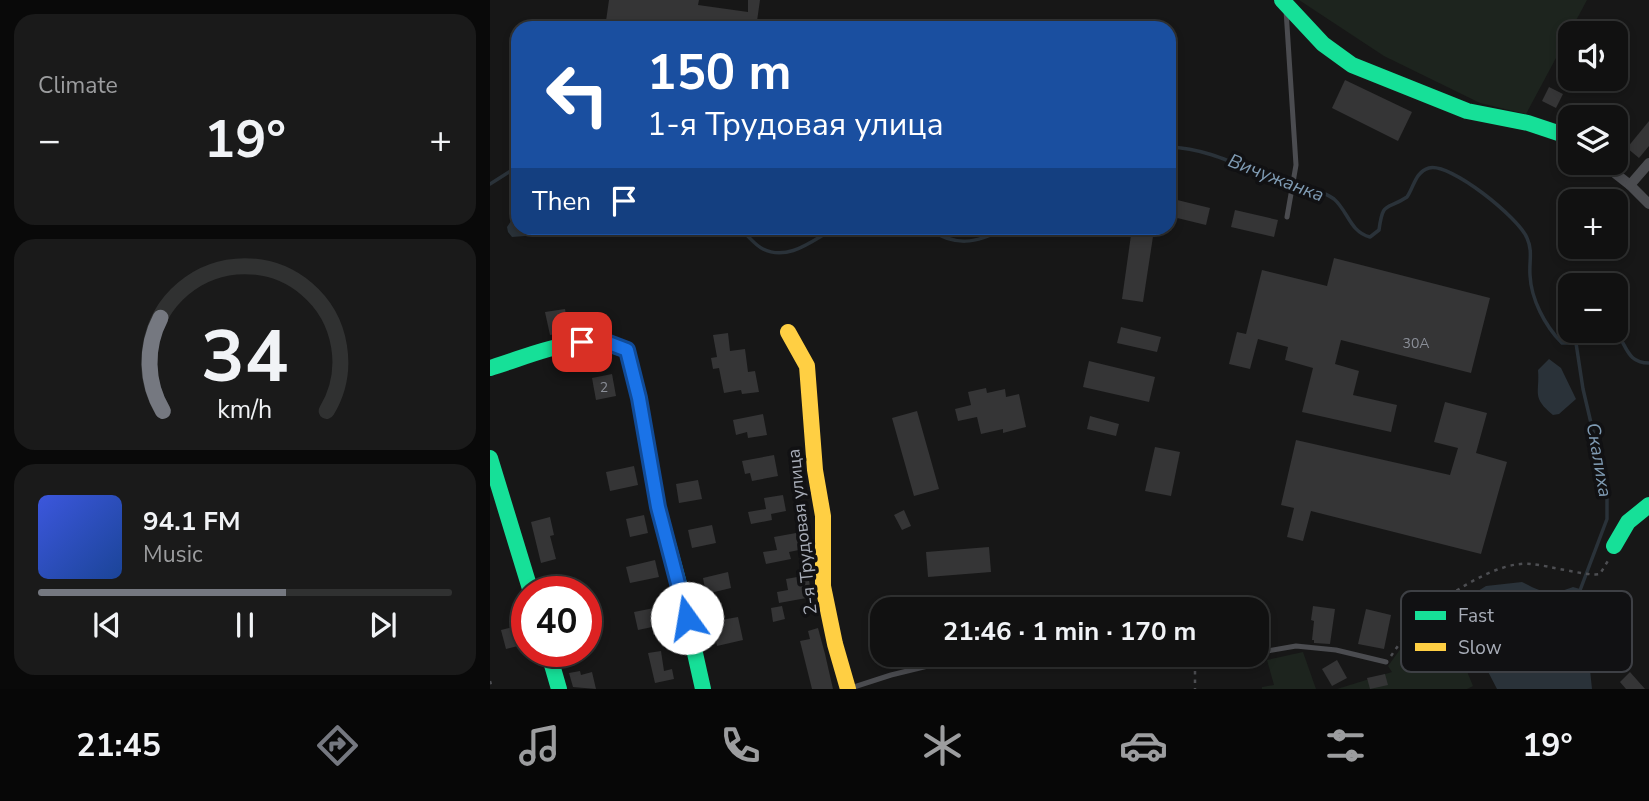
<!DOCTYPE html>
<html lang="en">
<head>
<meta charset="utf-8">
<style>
  body { margin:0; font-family:"Nunito Sans",sans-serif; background:#1a1a1a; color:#f1f3f6; height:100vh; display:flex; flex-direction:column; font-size:26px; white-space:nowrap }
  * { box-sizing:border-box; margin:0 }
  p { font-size:23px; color:#9c9d9f }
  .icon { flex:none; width:38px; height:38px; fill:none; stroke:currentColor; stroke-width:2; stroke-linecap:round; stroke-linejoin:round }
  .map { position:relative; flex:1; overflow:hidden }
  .drawer { display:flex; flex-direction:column; gap:14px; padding:14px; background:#090909; width:490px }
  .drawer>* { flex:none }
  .banner { position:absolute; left:21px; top:21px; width:665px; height:214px; border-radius:21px; box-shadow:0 4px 10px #0003,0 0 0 2px #303131; background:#1a4fa0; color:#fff; overflow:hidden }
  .tools { position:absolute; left:1068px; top:21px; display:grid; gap:14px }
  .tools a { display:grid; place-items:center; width:70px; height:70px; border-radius:14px; background:#111; box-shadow:0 4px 10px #0003,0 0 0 2px #303131; font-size:35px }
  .speed { position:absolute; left:21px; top:576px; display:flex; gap:14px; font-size:35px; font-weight:700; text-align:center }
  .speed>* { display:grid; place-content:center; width:91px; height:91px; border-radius:50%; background:#111; box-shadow:0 4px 10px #0003,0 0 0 2px #303131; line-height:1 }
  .speed .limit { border:10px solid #d22; background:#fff; color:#111 }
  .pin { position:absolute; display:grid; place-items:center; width:60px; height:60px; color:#fff; margin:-30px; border-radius:14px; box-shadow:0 4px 10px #0006 }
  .me { position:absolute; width:77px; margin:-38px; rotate:347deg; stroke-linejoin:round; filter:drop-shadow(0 0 5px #0008) }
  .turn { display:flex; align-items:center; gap:24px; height:147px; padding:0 21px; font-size:32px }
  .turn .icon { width:91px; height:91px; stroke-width:2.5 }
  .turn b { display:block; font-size:49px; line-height:60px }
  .then { display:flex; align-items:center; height:66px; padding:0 21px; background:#0003; gap:14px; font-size:26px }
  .big { font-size:52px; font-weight:700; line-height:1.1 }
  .drawer .widget { flex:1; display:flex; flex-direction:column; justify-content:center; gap:10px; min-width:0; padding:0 24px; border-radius:21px; background:#1a1a1a }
  .drawer .dial { align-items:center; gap:0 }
  .dial svg { height:182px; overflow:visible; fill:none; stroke:#303131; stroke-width:7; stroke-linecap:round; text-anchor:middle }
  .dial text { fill:#f1f3f6; stroke:none }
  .song { display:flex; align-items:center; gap:21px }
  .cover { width:84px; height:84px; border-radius:10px; background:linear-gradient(135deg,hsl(230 70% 55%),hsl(220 70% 35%)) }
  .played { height:7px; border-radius:4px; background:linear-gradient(90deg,#757880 60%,#303131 60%) }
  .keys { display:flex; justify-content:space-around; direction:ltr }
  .heat { display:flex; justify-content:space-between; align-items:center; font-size:38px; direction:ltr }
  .trip { position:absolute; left:380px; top:597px; width:399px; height:70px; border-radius:21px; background:#111; box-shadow:0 4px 10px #0003,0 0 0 2px #303131; font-weight:700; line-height:70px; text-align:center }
  .dock { display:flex; height:112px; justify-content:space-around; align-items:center; background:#070707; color:#9c9d9f }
  .dock .icon { width:49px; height:49px }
  .dock .active { color:#757880 }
  .dock b { font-size:32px; color:#f1f3f6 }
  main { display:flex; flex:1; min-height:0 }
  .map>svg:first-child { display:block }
  .green { fill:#1d241e }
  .water { fill:#2a3239 }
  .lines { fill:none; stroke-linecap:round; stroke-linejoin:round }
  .stream { stroke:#2a3239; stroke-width:3.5 }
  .building { fill:#353536 }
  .path { stroke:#4d4e52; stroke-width:2.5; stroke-dasharray:3.5 5; stroke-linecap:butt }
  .lane { stroke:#4b4c50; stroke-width:5 }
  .street { stroke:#4b4c50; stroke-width:10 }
  .fast { stroke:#16e098; stroke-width:16 }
  .slow { stroke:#ffcf43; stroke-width:16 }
  .route-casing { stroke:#114b97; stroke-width:18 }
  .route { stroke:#1a73e8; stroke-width:12 }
  .labels { text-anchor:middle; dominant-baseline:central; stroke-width:7; stroke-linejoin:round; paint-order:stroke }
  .number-label { font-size:14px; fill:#8b8f98 }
  .street-label { font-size:18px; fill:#a8adb8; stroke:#111113 }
  .water-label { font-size:19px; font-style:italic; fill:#7f9bb3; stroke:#111113 }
  .key { fill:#111113; stroke:#3e4045; stroke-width:2 }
  .key-label { font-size:19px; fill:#a8adb8 }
</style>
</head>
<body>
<main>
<section class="drawer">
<div class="widget"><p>Climate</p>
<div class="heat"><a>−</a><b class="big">19°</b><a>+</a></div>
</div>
<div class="widget dial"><svg viewBox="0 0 100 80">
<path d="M14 69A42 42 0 1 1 86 69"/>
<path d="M14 69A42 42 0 0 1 13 28" stroke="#757880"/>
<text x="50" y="56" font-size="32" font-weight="700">34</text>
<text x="50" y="72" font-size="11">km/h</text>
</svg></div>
<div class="widget">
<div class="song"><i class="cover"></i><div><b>94.1 FM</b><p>Music</p></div></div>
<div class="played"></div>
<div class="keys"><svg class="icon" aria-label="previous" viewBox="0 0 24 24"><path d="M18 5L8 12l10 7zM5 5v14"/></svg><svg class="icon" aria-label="pause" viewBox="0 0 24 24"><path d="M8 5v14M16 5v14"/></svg><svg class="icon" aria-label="next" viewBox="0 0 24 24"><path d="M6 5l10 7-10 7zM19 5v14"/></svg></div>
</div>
</section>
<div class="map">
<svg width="1159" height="689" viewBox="0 0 1159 689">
  <rect width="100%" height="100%" fill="#171717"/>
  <!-- green -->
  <g class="green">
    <path d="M809,0H1097L1036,114L990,103L894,56Z"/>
    <path d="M939,616L962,635L983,686L977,689H847L902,672L898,666L928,625Z"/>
    <path d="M813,652L826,689H772V687L784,685L777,660Z"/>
  </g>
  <!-- water -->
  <g class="water">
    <path d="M28,218V228H57L56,230L48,235L22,237L18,232L17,227L21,221Z"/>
    <path d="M1059,359L1071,368L1086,399L1069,414L1063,415C1041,397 1050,393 1048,370Z"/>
    <path d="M1032,582C1053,593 1060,596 1083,587L1090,589L1096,597V632L1102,689H1007L975,627L972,601L996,586Z"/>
  </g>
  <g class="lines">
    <!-- stream -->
    <g class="stream">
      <path d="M679,147C718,148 751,167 787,181C804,187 829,188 844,199C858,211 860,232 880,237L889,230C893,200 896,211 917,197C924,187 925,172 939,168C960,162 1029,218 1037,238C1043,251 1039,262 1040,275C1041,299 1055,326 1072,343H1086L1108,331"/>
      <path d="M0,184L19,172L28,169"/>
      <path d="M248,228C257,233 263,244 273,249C299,262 324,239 345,228"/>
      <path d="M436,228C466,247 485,244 516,228"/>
      <path d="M1125,331C1137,344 1136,363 1159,363"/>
      <path d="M1086,343L1093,389L1117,491V519L1089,593"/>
    </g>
  </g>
  <!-- building -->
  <g class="building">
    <path d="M119,0H209L208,5L258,12V0H270L266,28H115Z"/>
    <path d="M855,80L922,112L908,141L842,108Z"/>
    <path d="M1059,87L1073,94L1066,108L1052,101Z"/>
    <path d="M1159,121V146L1149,158L1137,148Z"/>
    <path d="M679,198L720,208L716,225L679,216Z"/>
    <path d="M745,210L788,220L784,237L741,227Z"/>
    <path d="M642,228L664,230L653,302L632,299Z"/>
    <path d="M844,258L1000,298L981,373L851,340L845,364L869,371L863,395L907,405L901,432L812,412L823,368L795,360L798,347L768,339L760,369L739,364L747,332L756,334L772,270L837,286Z"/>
    <path d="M75,309L79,332L60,335L55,312Z"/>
    <path d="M631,327L671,337L667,352L627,343Z"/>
    <path d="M238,333L240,351L255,349L258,372L265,371L269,392L252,394L251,390L234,393L229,368L223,369L221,358L227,357L223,335Z"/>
    <path d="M599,361L665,377L659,402L593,387Z"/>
    <path d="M122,374L126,396L106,400L102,378Z"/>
    <path d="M496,388L497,393L515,389L516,397L529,394L536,427L513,433V429L491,434L487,417L468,421L465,409L481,405L478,392Z"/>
    <path d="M955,402L997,413L986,453L1017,462L991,554L821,511L813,541L797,537L804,508L791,505L806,440L960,475L968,448L944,442Z"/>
    <path d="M427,411L449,489L424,496L402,418Z"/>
    <path d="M273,414L277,435L258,438L257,432L246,435L243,420Z"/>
    <path d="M600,416L629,424L626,436L597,429Z"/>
    <path d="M665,447L690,452L681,496L655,491Z"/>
    <path d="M284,455L288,476L262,481L260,473L255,474L252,461Z"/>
    <path d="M144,466L148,485L120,491L116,472Z"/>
    <path d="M208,480L212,499L189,503L186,484Z"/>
    <path d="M293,495L296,511L281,514L282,520L261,524L258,512L276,509L274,498Z"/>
    <path d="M414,510L421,526L412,530L404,515Z"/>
    <path d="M154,515L158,533L140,537L136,519Z"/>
    <path d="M60,517L64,535L60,536L66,559L51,563L41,522Z"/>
    <path d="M222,525L226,543L202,548L198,530Z"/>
    <path d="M306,533L309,550L299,552L301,559L276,564L273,552L287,550L284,537Z"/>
    <path d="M499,547L501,572L438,577L436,552Z"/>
    <path d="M165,560L169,577L140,583L136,567Z"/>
    <path d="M238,572L241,588L216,594L213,578Z"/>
    <path d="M318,575L322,597L289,603L287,592L298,590L296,579Z"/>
    <path d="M81,577L83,588L60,592L58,583Z"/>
    <path d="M179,605L182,619L166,623L167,626L148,630L144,612Z"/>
    <path d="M292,606L295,619L283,622L281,608Z"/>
    <path d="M823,606L845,609L840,644L824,643V640H822L824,621L821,620Z"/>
    <path d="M876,609L901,615L894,649L868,644Z"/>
    <path d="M248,617L253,640L227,646L225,635L212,637L209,624Z"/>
    <path d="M31,625L36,644L16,649L11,630Z"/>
    <path d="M328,628L335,654L343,689H322L310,641L320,639L318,631Z"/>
    <path d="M171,651L174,671L182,669L184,679L165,683L158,653Z"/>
    <path d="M847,660L857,678L842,686L832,669Z"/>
    <path d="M90,671L91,675L102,672L106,689L83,687L79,673Z"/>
    <path d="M1140,672L1155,689H1136L1130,682Z"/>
    <path d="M895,674L898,685L880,689L877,678Z"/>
  </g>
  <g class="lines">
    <!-- path -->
    <g class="path">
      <path d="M705,654V689"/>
      <path d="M901,656C910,643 919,629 931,618C954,596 1008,560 1041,564C1056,565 1100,577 1110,574L1119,559"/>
      <path d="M0,681L2,689"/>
    </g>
    <!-- lane -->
    <g class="lane">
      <path d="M796,10L806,165L797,217"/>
      <path d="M766,653L806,646L846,650L896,662"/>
      <path d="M361,688L401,675L487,654"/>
    </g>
    <!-- street -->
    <g class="street">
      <path d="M1112,163L1140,185L1159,204"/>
      <path d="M1140,185L1159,163"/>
    </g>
    <!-- fast -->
    <g class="fast">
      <path d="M792,0L833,44L862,65L977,111L1038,123L1080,137"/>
      <path d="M0,368C47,354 87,331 137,350L149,398L168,507L192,595L213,689"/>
      <path d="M0,458L41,592"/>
      <path d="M1124,546L1138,522L1159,505"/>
      <path d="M58,651L69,689"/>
    </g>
    <!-- slow -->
    <path class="slow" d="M298,332L317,366L325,470L333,516V586L345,644L358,689"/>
  </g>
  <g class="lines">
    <defs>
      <path id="route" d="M92,342H116L137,350L149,398L168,507L197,618"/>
    </defs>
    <!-- route casing -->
    <use href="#route" class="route-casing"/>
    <!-- route -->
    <use href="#route" class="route"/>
  </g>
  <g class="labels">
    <!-- number labels -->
    <g class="number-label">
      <text x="926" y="343">30А</text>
      <text x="114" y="387">2</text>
    </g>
    <!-- street labels -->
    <g class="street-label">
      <text transform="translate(312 532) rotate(-96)">2-я Трудовая улица</text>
    </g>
    <!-- water labels -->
    <g class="water-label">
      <text transform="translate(786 178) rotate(21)">Вичужанка</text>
      <text transform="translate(1109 460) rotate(80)">Скалиха</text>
    </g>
  </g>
  <!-- legend -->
  <rect x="911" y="591" width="231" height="81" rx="10" class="key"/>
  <rect x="925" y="611" width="31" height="9" fill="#16e098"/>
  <rect x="925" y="643" width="31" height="8" fill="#ffcf43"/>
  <g class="key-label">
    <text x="968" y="622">Fast</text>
    <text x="968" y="654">Slow</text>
  </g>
</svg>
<div class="tools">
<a><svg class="icon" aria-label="sound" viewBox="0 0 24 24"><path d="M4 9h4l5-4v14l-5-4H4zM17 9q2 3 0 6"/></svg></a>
<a><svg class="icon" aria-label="layers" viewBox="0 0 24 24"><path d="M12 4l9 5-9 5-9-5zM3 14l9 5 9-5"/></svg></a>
<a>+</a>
<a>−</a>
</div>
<div class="speed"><div class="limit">40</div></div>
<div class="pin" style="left:92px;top:342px;background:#d93025"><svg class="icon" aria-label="arrive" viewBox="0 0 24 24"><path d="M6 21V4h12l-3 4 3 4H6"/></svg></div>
<svg class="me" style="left:197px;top:618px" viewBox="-20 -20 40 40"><circle r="19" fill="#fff"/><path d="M0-13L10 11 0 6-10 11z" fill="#1a73e8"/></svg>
<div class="trip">21:46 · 1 min · 170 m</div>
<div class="banner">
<div class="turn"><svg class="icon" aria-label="left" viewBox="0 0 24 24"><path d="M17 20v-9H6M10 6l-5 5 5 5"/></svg><div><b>150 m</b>1-я Трудовая улица</div></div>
<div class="then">Then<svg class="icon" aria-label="arrive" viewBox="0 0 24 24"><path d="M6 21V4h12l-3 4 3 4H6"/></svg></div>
</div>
</div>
</main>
<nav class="dock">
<b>21:45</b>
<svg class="icon active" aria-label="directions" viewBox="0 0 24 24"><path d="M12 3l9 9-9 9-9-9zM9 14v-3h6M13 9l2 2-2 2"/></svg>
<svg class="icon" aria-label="music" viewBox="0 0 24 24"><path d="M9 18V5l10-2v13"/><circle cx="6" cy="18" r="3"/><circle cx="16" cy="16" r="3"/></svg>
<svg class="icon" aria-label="phone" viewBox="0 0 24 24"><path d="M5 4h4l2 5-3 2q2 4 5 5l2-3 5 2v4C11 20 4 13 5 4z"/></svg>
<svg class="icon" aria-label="climate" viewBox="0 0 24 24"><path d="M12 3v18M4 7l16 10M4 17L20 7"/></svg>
<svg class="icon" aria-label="car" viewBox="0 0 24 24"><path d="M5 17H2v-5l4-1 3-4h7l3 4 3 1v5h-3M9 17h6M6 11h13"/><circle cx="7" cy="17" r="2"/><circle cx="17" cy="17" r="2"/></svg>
<svg class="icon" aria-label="filters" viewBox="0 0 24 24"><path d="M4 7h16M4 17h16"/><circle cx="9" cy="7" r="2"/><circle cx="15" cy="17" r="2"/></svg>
<b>19°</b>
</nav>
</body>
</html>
